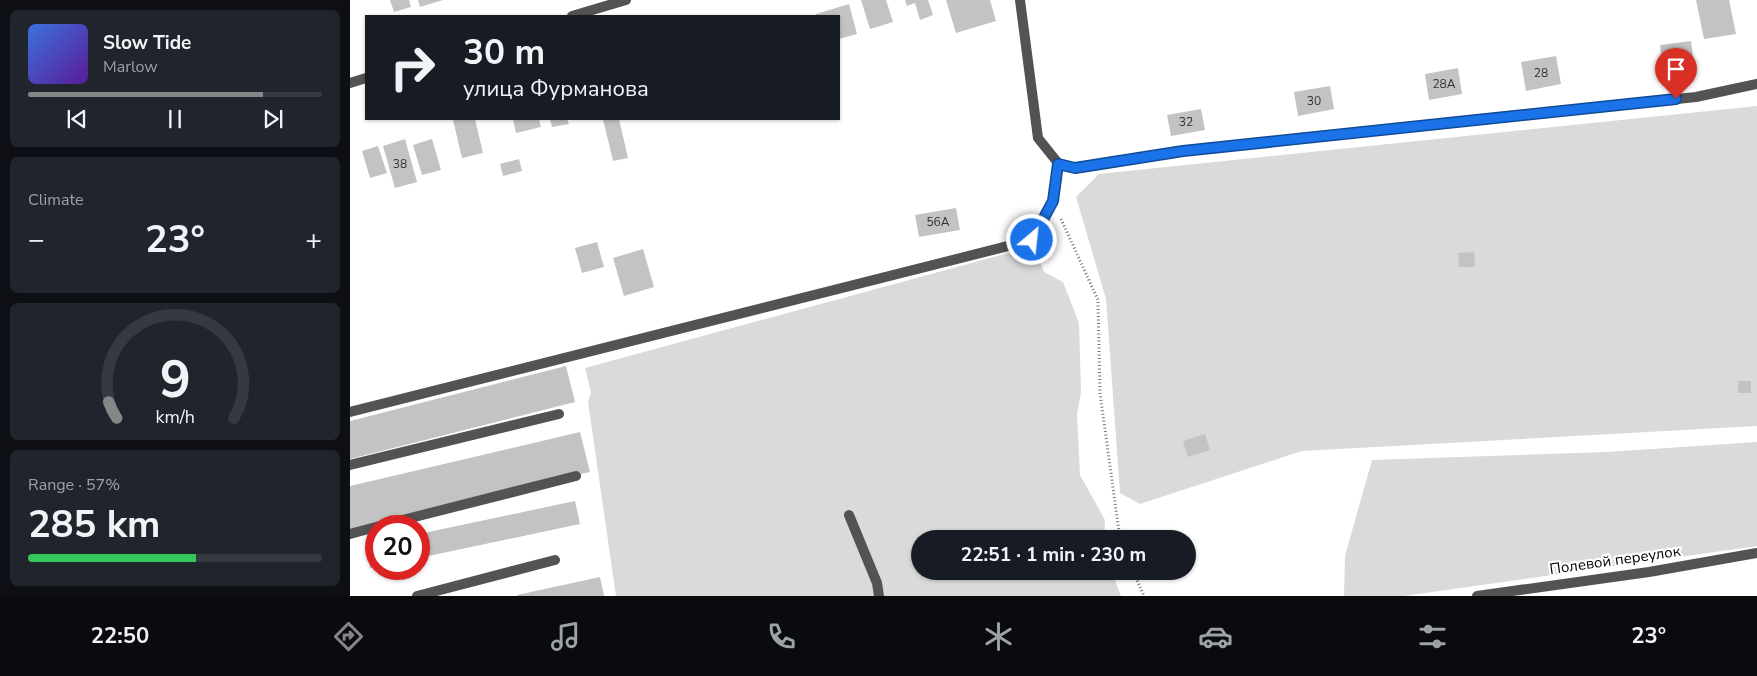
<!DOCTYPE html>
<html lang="en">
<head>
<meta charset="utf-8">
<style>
  body { margin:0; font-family:"Nunito Sans",sans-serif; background:#20242c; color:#f1f3f6; height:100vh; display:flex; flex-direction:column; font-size:19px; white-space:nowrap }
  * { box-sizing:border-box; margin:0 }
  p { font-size:16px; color:#9ea1a6 }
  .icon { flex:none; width:28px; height:28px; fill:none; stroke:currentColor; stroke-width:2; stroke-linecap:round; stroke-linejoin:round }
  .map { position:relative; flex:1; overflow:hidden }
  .details { display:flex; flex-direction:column; gap:10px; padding:10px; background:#0d0f14; width:350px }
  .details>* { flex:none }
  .guide { position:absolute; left:15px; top:15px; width:475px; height:105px; border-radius:0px; box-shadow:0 1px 4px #0004; background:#171b24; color:#f1f3f6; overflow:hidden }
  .speed { position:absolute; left:15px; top:515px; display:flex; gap:10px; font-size:25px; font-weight:700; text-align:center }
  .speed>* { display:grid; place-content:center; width:65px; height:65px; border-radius:50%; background:#171b24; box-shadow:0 1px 4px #0004; line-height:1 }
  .speed .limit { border:8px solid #d22; background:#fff; color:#111 }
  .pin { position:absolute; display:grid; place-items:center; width:42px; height:42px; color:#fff; margin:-51px -21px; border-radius:50% 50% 50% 0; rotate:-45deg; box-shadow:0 0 5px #0007 }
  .pin .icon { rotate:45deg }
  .me { position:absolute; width:55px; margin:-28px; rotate:28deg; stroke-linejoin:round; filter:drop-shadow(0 0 4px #0008) }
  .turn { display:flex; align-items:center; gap:18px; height:105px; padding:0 15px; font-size:22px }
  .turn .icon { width:65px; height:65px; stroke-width:2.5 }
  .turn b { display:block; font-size:35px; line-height:42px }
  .big { font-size:38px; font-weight:700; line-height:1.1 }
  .details .card { flex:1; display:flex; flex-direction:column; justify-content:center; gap:8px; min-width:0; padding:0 18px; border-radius:8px; background:#20242c }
  .details .dial { align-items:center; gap:0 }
  .dial svg { height:130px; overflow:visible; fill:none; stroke:#363941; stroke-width:7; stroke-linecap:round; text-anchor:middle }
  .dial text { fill:#f1f3f6; stroke:none }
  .song { display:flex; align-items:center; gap:15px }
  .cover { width:60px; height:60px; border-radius:8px; background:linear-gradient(135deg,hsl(220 70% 55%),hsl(270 70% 35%)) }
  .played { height:5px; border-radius:2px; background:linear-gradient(90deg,#858687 80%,#363941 80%) }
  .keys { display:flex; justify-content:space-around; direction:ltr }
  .heat { display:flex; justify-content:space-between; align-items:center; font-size:28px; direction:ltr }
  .charge { height:8px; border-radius:4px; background:linear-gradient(90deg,#34c759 57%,#363941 0) }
  .trip { position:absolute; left:561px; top:530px; width:285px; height:50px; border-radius:25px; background:#171b24; box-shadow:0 1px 4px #0004; font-weight:700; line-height:50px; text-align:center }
  .menu { display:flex; height:80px; justify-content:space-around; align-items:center; background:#090b0e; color:#9ea1a6 }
  .menu .icon { width:35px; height:35px }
  .menu .active { color:#858687 }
  .menu b { font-size:22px; color:#f1f3f6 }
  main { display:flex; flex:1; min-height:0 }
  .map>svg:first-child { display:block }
  .green { fill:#dadada }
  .building { fill:#c3c3c3 }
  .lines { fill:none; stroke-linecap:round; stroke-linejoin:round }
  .path { stroke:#757575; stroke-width:3; stroke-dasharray:1 2.5; stroke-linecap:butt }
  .service { stroke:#535353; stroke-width:10 }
  .minor { stroke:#535353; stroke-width:10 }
  .route-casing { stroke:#114b97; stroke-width:12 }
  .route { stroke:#1a73e8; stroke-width:9 }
  .labels { text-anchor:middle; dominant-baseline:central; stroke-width:4.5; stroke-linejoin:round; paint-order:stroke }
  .number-label { font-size:12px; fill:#313131 }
  .street-label { font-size:15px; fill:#000; stroke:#fff }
</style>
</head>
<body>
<main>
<section class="details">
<div class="card">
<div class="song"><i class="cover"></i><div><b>Slow Tide</b><p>Marlow</p></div></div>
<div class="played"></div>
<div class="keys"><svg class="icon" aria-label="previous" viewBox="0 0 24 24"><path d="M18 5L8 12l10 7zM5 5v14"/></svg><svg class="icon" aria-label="pause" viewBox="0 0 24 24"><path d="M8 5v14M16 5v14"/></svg><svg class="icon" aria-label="next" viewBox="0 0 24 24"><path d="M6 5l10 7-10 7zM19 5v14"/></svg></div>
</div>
<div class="card"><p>Climate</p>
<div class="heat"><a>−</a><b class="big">23°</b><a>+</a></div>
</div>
<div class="card dial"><svg viewBox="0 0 100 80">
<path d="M14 69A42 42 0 1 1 86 69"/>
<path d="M14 69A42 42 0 0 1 9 59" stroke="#858687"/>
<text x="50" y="56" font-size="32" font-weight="700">9</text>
<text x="50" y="72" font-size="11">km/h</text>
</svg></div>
<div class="card"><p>Range · 57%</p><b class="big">285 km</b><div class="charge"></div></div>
</section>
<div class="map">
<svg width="1407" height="596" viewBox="0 0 1407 596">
  <rect width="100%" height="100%" fill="#fff"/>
  <!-- green -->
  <g class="green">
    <path d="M1407,106V426L952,451L790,504L770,493L756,299L726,197L749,174Z"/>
    <path d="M684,246L694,272L713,282L729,323L731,392L727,415L730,475L755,520L754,539H570V571H761L771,596H266L238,402L241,392L235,368Z"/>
    <path d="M1407,442V546L1054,596H994L995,556L1022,460L1257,452Z"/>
  </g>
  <!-- building -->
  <g class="building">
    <path d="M40,0H59L61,7L44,12Z"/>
    <path d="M68,0H93L70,7Z"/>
    <path d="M511,0H536L543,22L520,29Z"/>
    <path d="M555,0H578L583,15L570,20L565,3L557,6Z"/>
    <path d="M596,0H640L646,21L606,33Z"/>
    <path d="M1346,0H1379L1386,34L1354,39Z"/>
    <path d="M499,4L507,34L489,39V16H466V14Z"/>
    <path d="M1341,41L1345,71L1313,75L1310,45Z"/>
    <path d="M1206,56L1211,84L1176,91L1171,62Z"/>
    <path d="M1108,68L1112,94L1079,100L1075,74Z"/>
    <path d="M980,86L984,109L948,116L944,92Z"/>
    <path d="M851,109L855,130L821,136L817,115Z"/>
    <path d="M125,119L133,153L112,158L103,120Z"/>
    <path d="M163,119H189L191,127L166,133Z"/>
    <path d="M200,119H217L219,124L202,127Z"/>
    <path d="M253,119H269L278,158L263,161Z"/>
    <path d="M55,139L67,182L45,188L33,146Z"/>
    <path d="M82,139L91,170L72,175L63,145Z"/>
    <path d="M28,146L37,173L20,178L12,151Z"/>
    <path d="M169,159L172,171L153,176L150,164Z"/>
    <path d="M606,208L610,230L569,237L565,215Z"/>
    <path d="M247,242L254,267L232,273L225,248Z"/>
    <path d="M293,249L304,287L274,296L263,258Z"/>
    <path d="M1124,252L1125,267H1109L1108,253Z"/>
    <path d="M216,366L225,402L0,459V421Z"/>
    <rect x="1388" y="381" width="13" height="12"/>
    <path d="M230,432L240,472L0,529V486Z"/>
    <path d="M855,434L860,450L838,457L833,441Z"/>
    <path d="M225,501L230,524L69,558V534Z"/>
    <path d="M26,543V567L20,568L16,545Z"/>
    <path d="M250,577L254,596H168L167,595Z"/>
  </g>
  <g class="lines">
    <!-- path -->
    <g class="path">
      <path d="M711,219L748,300L750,393L770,539"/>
      <path d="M783,571L794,596"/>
    </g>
    <!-- service -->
    <g class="service">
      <path d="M0,412L682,240L703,201L708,163"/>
      <path d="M0,465L209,414"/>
      <path d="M499,515L527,583L529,596"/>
      <path d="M29,526L226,476"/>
      <path d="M0,534L26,527"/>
      <path d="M67,596L205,560"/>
      <path d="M1127,596L1299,572L1407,553"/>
    </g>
    <!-- minor -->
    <g class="minor">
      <path d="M670,0L688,138L708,163L725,168L833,151L1346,97L1407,84"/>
      <path d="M222,16L276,0"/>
      <path d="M0,83L16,78"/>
    </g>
  </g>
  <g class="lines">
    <defs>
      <path id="route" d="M682,240L703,201L708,164L725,168L833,151L1326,99"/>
    </defs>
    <!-- route casing -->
    <use href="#route" class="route-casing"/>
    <!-- route -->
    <use href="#route" class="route"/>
  </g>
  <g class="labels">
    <!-- number labels -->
    <g class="number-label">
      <text x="1191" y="73">28</text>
      <text x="1094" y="84">28А</text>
      <text x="964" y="101">30</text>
      <text x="836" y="122">32</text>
      <text x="50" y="164">38</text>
      <text x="588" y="222">56А</text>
    </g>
    <!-- street labels -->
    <g class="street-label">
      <text transform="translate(1265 560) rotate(-8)">Полевой переулок</text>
    </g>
  </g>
</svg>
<div class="speed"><div class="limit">20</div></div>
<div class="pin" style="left:1326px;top:99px;background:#d93025"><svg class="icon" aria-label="arrive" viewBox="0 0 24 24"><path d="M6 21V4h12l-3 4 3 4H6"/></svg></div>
<svg class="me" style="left:682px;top:240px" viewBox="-20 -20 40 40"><circle r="17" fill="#1a73e8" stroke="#fff" stroke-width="3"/><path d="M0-11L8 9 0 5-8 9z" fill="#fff"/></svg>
<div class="trip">22:51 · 1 min · 230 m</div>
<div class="guide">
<div class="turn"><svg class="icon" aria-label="right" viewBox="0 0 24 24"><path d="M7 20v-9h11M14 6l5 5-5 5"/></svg><div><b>30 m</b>улица Фурманова</div></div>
</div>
</div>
</main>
<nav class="menu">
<b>22:50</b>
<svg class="icon active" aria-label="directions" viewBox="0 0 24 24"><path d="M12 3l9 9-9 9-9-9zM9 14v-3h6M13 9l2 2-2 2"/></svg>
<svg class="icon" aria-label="music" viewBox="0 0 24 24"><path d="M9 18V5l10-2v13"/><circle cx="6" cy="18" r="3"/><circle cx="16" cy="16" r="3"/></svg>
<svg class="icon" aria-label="phone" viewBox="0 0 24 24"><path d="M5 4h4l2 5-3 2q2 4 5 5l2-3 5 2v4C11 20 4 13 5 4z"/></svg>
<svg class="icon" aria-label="climate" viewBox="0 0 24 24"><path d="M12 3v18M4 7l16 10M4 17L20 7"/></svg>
<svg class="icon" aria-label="car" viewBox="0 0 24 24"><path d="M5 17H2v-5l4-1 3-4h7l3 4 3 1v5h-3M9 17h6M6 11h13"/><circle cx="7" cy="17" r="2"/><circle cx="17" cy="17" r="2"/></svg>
<svg class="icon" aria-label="filters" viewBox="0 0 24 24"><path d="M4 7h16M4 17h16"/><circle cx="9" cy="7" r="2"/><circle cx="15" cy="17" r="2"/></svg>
<b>23°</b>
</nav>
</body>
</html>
